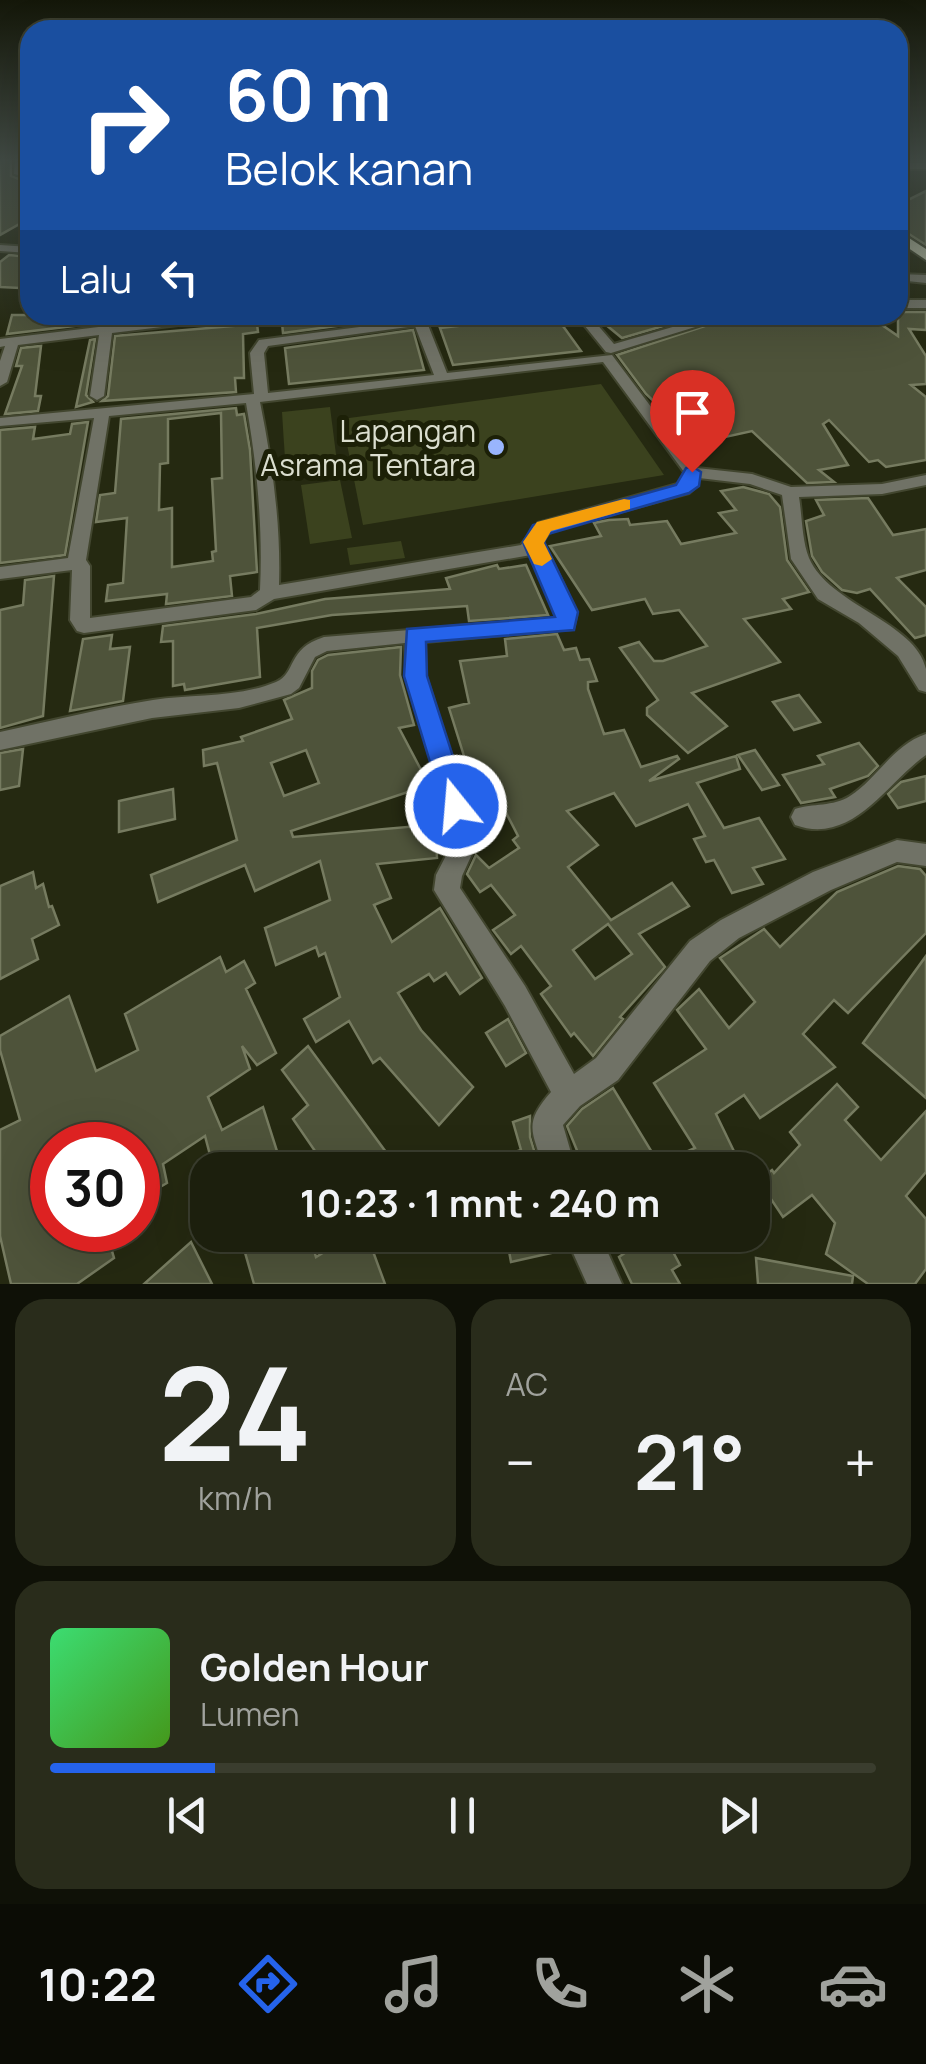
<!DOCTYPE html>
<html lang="id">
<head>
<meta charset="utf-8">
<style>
  body { margin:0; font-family:Manrope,sans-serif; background:#292c1b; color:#f1f3f6; height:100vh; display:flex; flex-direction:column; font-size:38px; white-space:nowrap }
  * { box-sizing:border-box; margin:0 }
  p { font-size:32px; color:#a0a29d }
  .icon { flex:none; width:55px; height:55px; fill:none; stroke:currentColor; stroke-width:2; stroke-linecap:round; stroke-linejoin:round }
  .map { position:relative; height:1284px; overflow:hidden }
  .details { display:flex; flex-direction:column; gap:15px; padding:15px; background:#0f1107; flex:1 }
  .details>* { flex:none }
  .hud { position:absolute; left:20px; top:20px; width:888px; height:305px; border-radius:30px; box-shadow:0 10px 40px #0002,0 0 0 2px #3a3d2e; background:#1a4fa0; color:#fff; overflow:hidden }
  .speed { position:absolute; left:30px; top:1122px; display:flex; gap:20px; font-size:50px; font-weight:700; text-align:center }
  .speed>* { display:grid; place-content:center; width:130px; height:130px; border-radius:50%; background:#1c1f0d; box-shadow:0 10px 40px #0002,0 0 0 2px #3a3d2e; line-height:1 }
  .speed .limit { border:15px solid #d22; background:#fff; color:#111 }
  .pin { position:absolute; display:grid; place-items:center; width:85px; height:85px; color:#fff; margin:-102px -42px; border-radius:50% 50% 50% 0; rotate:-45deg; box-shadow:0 0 10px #0007 }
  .pin .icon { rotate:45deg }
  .me { position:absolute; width:110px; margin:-55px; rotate:343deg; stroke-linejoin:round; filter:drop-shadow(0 0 8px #0008) }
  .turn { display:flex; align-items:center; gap:35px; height:210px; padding:0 40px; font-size:45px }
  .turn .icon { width:130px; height:130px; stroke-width:2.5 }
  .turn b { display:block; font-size:70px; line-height:85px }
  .then { display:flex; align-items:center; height:95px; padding:0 40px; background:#0003; gap:20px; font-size:38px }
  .big { font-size:75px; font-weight:700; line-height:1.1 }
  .details .tile { flex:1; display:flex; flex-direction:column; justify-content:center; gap:15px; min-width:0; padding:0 35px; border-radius:30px; background:#292c1b }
  .details .dial { align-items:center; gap:0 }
  .dial b { font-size:130px; line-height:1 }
  .song { display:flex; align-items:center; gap:30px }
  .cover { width:120px; height:120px; border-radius:15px; background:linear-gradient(135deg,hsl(140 70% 55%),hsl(100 70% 35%)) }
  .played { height:10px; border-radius:5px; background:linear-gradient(90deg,#2563eb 20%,#3a3d2e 20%) }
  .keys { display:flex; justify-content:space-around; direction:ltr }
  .heat { display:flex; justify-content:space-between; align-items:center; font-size:55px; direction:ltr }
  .details .tiles { flex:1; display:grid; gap:15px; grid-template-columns:1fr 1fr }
  .tile:last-child { grid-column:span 2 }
  .trip { position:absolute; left:190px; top:1152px; width:580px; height:100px; border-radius:30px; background:#1c1f0d; box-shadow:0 10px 40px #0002,0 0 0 2px #3a3d2e; font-weight:700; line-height:100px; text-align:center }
  .menu { display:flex; height:160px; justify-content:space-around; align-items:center; background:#0b0c05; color:#a0a29d }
  .menu .icon { width:70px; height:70px }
  .menu .current { color:#2563eb }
  .menu b { font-size:45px; color:#f1f3f6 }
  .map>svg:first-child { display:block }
  .green { fill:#3b421e }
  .building { fill:#4e533a; stroke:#767b60; stroke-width:2.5; fill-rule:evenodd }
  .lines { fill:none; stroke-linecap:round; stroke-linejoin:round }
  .street-casing { stroke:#42462f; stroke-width:4 }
  .primary-casing { stroke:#42462f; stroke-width:4 }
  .street { fill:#707266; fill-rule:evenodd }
  .primary { fill:#b9bfa6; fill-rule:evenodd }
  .route { fill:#2563eb; stroke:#184099; stroke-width:2.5 }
  .slow { fill:#f59e0b }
  .poi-dot { fill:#99b5fd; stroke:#1c2007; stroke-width:4 }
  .labels { text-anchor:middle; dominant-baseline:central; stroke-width:10; stroke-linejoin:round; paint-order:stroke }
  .far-poi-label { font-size:30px; fill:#dbdecf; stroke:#1c2007; text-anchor:end }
</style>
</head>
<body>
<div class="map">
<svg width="926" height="1284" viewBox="0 0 926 1284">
  <rect width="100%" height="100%" fill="#252911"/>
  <!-- green -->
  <g class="green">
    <path d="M601,384L664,475L363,525L342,419Z"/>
    <path d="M330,407L338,470L286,475L282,412Z"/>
    <path d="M340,480L352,538L310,544L301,485Z"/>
    <path d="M401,541L405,558L350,565L347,548Z"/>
  </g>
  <!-- building -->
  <g class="building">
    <path d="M0,159H11V176L21,180L30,159V218L0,235Z"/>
    <path d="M926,191V245L898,227V205Z"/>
    <path d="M9,255L30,257V276L20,288L0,287V262Z"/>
    <path d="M898,312H926V330L909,329L926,356V384L911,385L926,397V460L886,467L878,460L869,462L829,420L823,424L848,465L819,470L834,482L807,483L752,431L698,443L646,394L617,355L738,315H816L831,321L869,316L898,336Z"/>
    <path d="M12,315H166L7,334Z"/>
    <path d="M339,315H404L405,317L283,333L282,323L292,320Z"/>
    <path d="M555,315L581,351L453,365L440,328Z"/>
    <path d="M594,315H701L622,338Z"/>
    <path d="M257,324L258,332L243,334L244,378H235L236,392L102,401L108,396L115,336Z"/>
    <path d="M413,330L424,370L289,384L285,348Z"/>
    <path d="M95,339L86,395L93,402L76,407L90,340Z"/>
    <path d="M41,346L35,396H41L38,411L5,414L22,366H16L21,348Z"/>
    <path d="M236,408L237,415L244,414L250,450L257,572L230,576L232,596L166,604L167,594L106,601L108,585L123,583L127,518L96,522L100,495L115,493L121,419ZM221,413L222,478L212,479L216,551L212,552L213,561L172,567V508L159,510L160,464L168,463V419Z"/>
    <path d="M88,422L65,555L0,563V430L35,427L33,439L70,434L72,424Z"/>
    <path d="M743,487L769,494L780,507L787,560L809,592L783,599L791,609L744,619L780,662L692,693L727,726L688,753L647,715V708L658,700L620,648L639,642L654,661H663L707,646L679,610L653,614L645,599L592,610L550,546L601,536L594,523L609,520L628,519L630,525L667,521L681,544L736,533L719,513L736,510L721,491Z"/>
    <path d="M868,498L893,535L926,529V570L897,578L926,607V635L915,638L870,589L857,593L842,590L822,572L812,556L806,521L824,515L816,500Z"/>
    <path d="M497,565L499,569L526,565L548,615L469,621L467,606L332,615L257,628L260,677L185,690L184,684L173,686V641L161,642L163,626L256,614L325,599L450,589L446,578Z"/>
    <path d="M54,576L43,716L0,728V610L23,605L25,580Z"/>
    <path d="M557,634L564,650L576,648L580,660L589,659L597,681L588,682V689L604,734L624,730L641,767L677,756L679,759L649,781L736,756L740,769L697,783L724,828L759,818L785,859L753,868L763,884L732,893L714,860L706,862L694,839L705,836L688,804L636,826L614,793L567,811L598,845L568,867L611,920L672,883L689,906L639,934L665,967L620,1017L623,1019L593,1056L574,1033L571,1036L541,994L551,986L521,946L511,954L493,930L515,915L491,885L480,892L467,874L476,855L489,868L519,848L513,840L518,836L483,768L469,772L449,708L469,703L460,661L507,656L505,639ZM608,924L632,954L595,979L573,950Z"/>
    <path d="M112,635L110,649L130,647L123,701L70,711L83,639Z"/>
    <path d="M401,647L400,675L414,725L399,728L429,785L291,831L293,837L441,824L443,840L436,841L437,858L377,864L391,898L374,905L392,942L440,908L482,978L460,994L446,973L434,981L429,974L398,993L421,1030L473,1087L439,1125L380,1058L373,1063L349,1021L316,1042L304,1019L340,997L325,953L319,956L316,947L276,965L265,928L330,900L320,861L255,891L245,865L158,902L151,875L237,840L217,763L204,766L203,750L243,741L241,737L292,719L284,700L312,688V671L318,660L328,655ZM306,750L319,783L284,796L271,763Z"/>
    <path d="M799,695L820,722L794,730L773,702Z"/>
    <path d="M859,743L878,766L868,776L830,789L835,797L801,803L783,775L824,764L818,756Z"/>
    <path d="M23,749L19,786L0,790V753Z"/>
    <path d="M755,750L779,785L762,790L738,755Z"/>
    <path d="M926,776V801L898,808L888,794L901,782Z"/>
    <path d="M173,789L175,819L119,832V801Z"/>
    <path d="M898,866L920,869L926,876V933L848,1013L834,1000L803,1034L835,1067L760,1118L744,1095L716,1114L743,1170H618L612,1160L598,1170H585L567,1126L582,1109L613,1088L659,1164L695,1148L654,1083L706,1049L677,1010L699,989L729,1028L755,1002L720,958L764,929L780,947L837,892Z"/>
    <path d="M33,872L36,888L43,884L49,907L52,906L59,925L32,939L38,959L0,979V886Z"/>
    <path d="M926,956V1098L863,1043Z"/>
    <path d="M220,957L226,972L244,961L255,983L246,989L276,1053L257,1065L242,1046L250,1069L208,1097L222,1130L263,1107L283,1170H214L205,1136L163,1164L167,1183L138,1200V1145H91L88,1130L52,1145V1165L37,1173L52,1230H106L114,1258L77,1284H11L0,1236V1130L20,1120L0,1050V1036L69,996L96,1071L138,1050L125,1014Z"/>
    <path d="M508,1019L526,1053L506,1066L486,1033Z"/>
    <path d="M308,1046L394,1163L387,1170H328L293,1119L308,1105L282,1070Z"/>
    <path d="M837,1084L858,1107L845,1120L881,1160L926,1111V1172L906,1196L926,1219V1269L915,1284H868L826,1254L835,1223L812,1195L783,1217L769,1196L752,1203V1185L772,1170L774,1173L800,1145L790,1132Z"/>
    <path d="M530,1116V1137L540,1170H510L506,1155L521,1150L513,1122Z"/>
    <path d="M240,1235H293L297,1246L310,1237L316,1257L352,1235H367L385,1284H254Z"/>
    <path d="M531,1235H557L560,1251L511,1262L507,1240Z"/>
    <path d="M651,1235H664L680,1265L672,1270L680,1284H632L619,1257Z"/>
    <path d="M191,1242L212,1284H144Z"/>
    <path d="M756,1258L853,1276L852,1284H758Z"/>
  </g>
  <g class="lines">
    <defs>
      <g id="street">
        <path d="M15,159H24L22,176L14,174Z"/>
        <rect x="898" y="163" width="28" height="6"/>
        <path d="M0,245L30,247V253L0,251Z"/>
        <path d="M898,274L926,275V283L898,280Z"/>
        <rect x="898" y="300" width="28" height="8"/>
        <path d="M197,315H292L286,319L203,322L112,333L104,396L97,400L90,396L99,335L18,345L7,382L0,386V361L5,346L0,347V339Z"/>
        <path d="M452,315H496L490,319L428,325L447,373L612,355L697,468L752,474L791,487L882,484L926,475V485L882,494L799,497C802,515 802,541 809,558C829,605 916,622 926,669C926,676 926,685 926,692L919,690L898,656L859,623L818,599L791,559L782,495L750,484L699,478L697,486L689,493L550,531L543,541L577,613L573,629L425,642L426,676L478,841L462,876L460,888L525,986L574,1074L596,1058L690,941L721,920L813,872L897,840L926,844V866L897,862L831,890L739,938L710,961L618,1080L580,1106L563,1125L576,1170H544C533,1131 522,1125 551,1092L505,1006L434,890L436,875L454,840L406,676L405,643L327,651L315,657L299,688L291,694L239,708L152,718L0,750V732C51,721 102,708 153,700C193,694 238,698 276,682C297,673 286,649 324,637L557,618L531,555L274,599L256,610L84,633L77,631L70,620L72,570L0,579V567L68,558L94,418L0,426V418L254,394L250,353L259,340ZM415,326L434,375L268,393L264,353L268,346ZM603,362L684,472L681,483L538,523L521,545L279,585C281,523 272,462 260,402ZM246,403C257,465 263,528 260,590L251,597L90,618V566L86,560L109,416Z"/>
        <path d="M576,315H589L614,344L714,315H734L611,353L606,352Z"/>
        <path d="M926,734V755C887,782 853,846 795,825L791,817L795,809C813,803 833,807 850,796C878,778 893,745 926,734Z"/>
        <path d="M565,1235H600L622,1284H587Z"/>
      </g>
      <path id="primary" d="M898,231L926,249V260L898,241Z"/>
    </defs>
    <!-- street casing -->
    <use href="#street" class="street-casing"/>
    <!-- primary casing -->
    <use href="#primary" class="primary-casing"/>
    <!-- street -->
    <use href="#street" class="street"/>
    <!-- primary -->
    <use href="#primary" class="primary"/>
  </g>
  <!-- sky -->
  <linearGradient id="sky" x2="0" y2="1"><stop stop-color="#141709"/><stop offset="0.47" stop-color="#404943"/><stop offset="1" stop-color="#404943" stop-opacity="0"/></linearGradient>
  <rect width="926" height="339" fill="url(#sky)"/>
  <!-- route -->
  <path class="route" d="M692,466L701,472L699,486L689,493L548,534L544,542L578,612L574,630L426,642L427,676L469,806L465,815L456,818L446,815L404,676L407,629L555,617L523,542L533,525L676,485L686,468Z"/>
  <!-- slow -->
  <path class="slow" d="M624,499L630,500V509L551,531L544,543L552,559L542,566L534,564L523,542L537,522Z"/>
  <!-- markers -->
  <circle class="poi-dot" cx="496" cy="447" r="10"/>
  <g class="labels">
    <!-- far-poi labels -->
    <g class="far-poi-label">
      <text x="476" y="430">Lapangan<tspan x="476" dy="34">Asrama Tentara</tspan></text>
    </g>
  </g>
</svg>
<div class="speed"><div class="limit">30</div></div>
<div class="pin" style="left:692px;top:472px;background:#d93025"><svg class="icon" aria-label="arrive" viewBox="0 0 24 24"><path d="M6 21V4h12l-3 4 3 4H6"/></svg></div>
<svg class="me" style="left:456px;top:806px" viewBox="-20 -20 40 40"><circle r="17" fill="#2563eb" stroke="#fff" stroke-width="3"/><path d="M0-11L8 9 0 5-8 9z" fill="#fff"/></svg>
<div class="trip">10:23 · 1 mnt · 240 m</div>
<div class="hud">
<div class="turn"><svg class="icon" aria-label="right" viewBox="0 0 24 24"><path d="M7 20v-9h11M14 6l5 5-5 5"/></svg><div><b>60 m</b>Belok kanan</div></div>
<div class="then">Lalu<svg class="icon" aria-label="left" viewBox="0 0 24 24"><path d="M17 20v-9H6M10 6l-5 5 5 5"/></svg></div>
</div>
</div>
<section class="details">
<div class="tiles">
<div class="tile dial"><b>24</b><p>km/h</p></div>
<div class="tile"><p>AC</p>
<div class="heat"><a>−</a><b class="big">21°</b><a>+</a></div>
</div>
<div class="tile">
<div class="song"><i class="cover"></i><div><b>Golden Hour</b><p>Lumen</p></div></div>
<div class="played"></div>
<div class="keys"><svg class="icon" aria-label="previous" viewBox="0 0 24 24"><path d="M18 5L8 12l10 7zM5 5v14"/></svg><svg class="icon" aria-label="pause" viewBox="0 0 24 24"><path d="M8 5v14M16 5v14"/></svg><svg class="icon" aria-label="next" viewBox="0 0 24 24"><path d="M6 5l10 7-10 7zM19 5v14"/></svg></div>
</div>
</div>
</section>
<nav class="menu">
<b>10:22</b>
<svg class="icon current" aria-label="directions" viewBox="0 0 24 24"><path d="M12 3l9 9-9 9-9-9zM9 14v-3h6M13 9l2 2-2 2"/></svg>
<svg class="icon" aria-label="music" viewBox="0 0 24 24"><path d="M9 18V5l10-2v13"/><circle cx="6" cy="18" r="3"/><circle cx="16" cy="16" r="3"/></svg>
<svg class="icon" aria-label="phone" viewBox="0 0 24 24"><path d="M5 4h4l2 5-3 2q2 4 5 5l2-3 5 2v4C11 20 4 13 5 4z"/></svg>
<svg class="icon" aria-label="climate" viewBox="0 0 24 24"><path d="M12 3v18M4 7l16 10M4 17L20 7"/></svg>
<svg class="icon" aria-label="car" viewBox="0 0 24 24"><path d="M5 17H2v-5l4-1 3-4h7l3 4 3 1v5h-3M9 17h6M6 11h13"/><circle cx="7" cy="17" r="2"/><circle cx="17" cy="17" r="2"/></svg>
</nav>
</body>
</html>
